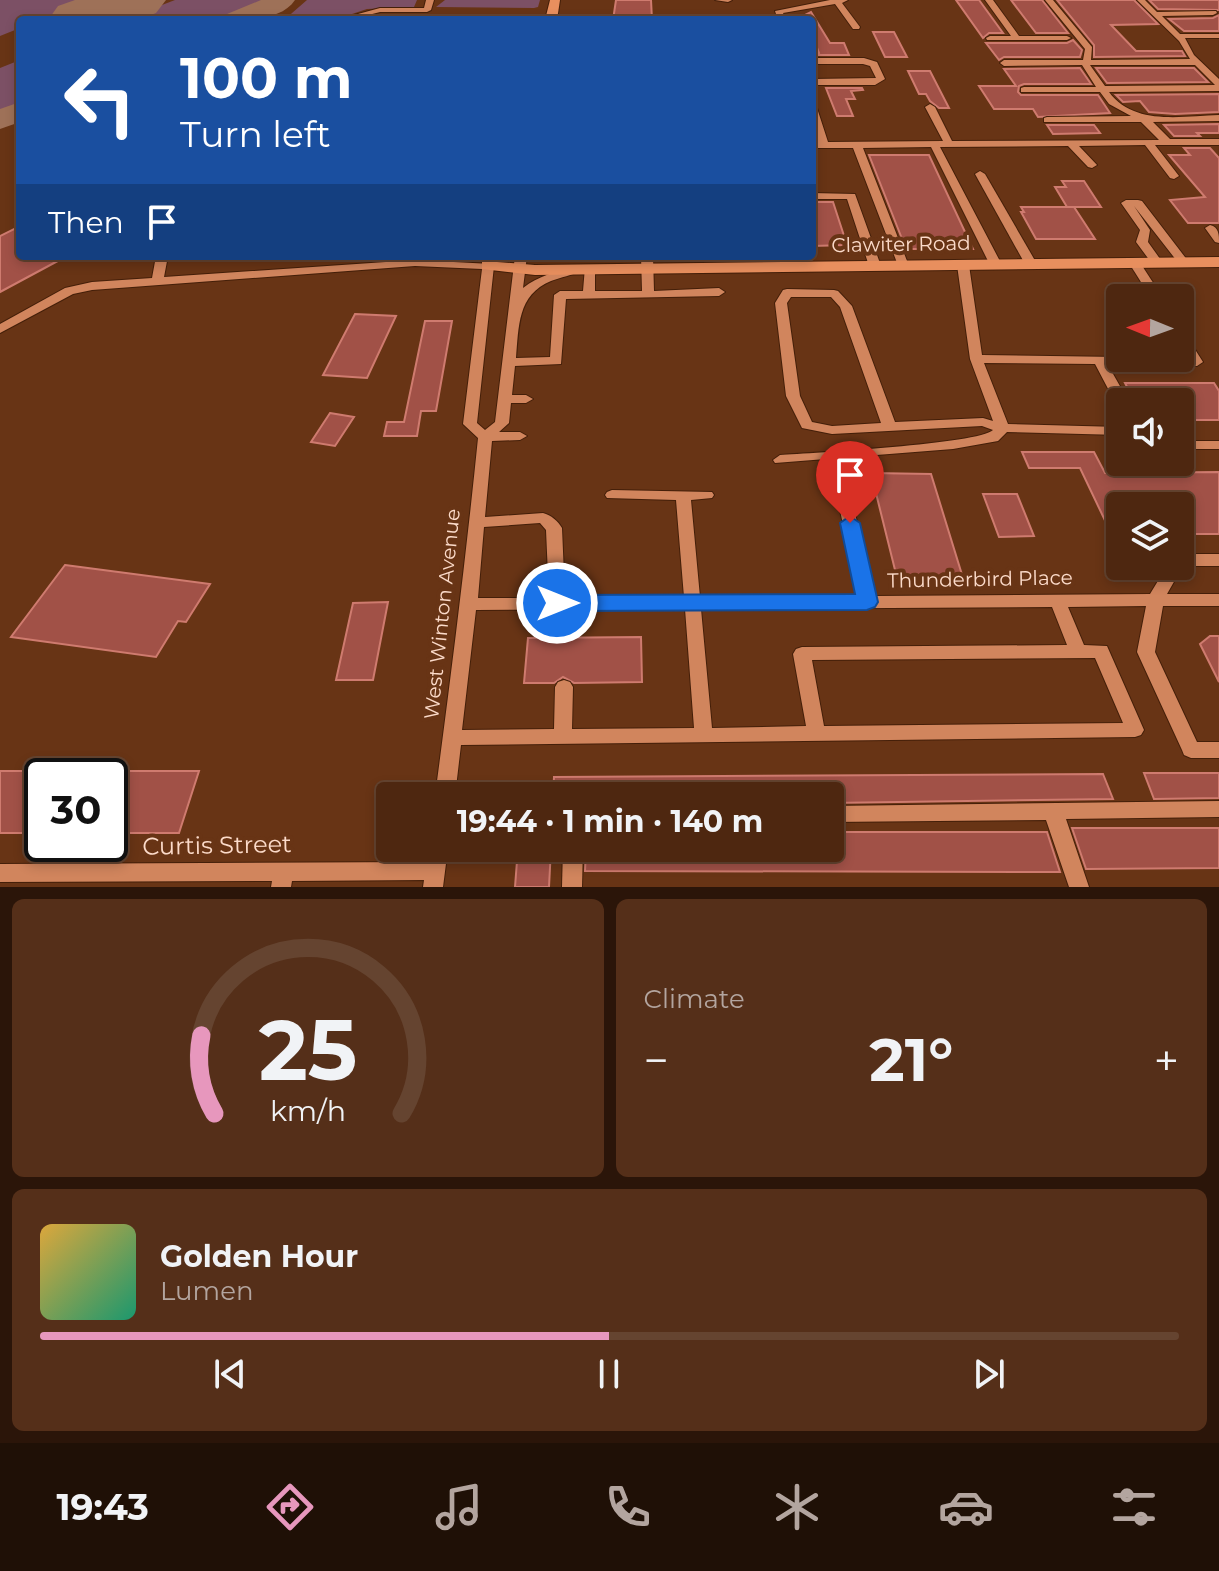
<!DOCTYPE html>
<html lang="en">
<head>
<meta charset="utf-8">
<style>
  body { margin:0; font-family:Montserrat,sans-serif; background:#552f19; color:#f1f3f6; height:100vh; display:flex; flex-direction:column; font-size:30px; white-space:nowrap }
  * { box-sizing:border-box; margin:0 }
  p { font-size:26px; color:#b3a59f }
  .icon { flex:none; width:44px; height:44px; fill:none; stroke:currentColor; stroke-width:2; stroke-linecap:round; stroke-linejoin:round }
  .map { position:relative; height:887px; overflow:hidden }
  .sheet { display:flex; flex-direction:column; gap:12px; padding:12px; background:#2b1509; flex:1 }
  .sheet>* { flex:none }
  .guide { position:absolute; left:16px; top:16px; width:800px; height:244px; border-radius:8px; box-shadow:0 4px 12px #0003,0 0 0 2px #654430; background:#1a4fa0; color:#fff; overflow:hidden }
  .needle { width:52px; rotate:271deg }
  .buttons { position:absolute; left:1106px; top:284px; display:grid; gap:16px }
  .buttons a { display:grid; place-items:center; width:88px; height:88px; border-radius:8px; background:#4e2710; box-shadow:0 4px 12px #0003,0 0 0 2px #654430; font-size:40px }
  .speed { position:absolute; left:24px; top:758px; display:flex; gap:16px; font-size:40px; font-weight:700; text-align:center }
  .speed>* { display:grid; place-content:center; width:104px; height:104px; border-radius:50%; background:#4e2710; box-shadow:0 4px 12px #0003,0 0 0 2px #654430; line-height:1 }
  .speed .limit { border:4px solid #111; border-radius:12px; background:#fff; color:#111 }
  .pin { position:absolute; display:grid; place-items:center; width:68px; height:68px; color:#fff; margin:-82px -34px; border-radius:50% 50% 50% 0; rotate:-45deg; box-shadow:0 0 8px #0007 }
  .pin .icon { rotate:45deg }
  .me { position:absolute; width:88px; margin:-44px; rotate:90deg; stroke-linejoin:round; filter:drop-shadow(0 0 6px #0008) }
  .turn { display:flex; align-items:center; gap:28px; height:168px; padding:0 32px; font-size:36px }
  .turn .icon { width:104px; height:104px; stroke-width:2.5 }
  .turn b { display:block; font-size:56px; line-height:68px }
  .then { display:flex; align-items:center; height:76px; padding:0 32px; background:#0003; gap:16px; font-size:30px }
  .big { font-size:60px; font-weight:700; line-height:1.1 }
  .sheet .card { flex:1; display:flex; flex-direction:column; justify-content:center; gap:12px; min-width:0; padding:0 28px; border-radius:12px; background:#552f19 }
  .sheet .dial { align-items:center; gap:0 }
  .dial svg { height:208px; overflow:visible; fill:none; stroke:#654430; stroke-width:7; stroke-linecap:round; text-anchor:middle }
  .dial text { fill:#f1f3f6; stroke:none }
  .song { display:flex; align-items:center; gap:24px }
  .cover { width:96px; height:96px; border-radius:12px; background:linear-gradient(135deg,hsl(40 70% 55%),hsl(160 70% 35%)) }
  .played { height:8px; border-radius:4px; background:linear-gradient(90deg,#e797bd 50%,#654430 50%) }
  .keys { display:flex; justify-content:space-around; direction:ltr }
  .heat { display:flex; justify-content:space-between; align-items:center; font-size:44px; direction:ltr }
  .sheet .tiles { flex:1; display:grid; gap:12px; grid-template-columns:1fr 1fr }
  .card:last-child { grid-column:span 2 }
  .trip { position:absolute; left:376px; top:782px; width:468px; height:80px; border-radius:8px; background:#4e2710; box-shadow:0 4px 12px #0003,0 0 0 2px #654430; font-weight:700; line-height:80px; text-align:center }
  .menu { display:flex; height:128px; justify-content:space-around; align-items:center; background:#1f1006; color:#b3a59f }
  .menu .icon { width:56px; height:56px }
  .menu .active { color:#e797bd }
  .menu b { font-size:36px; color:#f1f3f6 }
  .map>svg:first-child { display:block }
  .green { fill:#7c5065 }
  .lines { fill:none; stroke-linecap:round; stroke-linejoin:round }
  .taxiway { fill:#9e7158; fill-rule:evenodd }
  .runway { fill:#9e7158; fill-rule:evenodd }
  .building { fill:#a15147; stroke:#cf7b6f; stroke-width:2 }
  .minor-casing { stroke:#441f09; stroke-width:2 }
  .major-casing { stroke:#441f09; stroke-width:2 }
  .minor { fill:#d1855d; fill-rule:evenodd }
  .major { fill:#e88f5e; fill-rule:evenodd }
  .route { fill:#1a73e8; stroke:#114b97; stroke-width:2 }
  .labels { text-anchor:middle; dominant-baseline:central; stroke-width:8; stroke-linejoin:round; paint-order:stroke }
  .street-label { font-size:20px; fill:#fcdbca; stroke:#683415 }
  .near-street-label { font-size:24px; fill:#fcdbca; stroke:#683415 }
</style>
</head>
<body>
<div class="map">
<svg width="1219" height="887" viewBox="0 0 1219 887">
  <rect width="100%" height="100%" fill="#683415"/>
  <!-- green -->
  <g class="green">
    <path d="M0,0H97L43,20H20V28L0,36Z"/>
    <path d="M175,0H269L222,20H123Z"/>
    <path d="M307,0H417L414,7L367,9L334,20H284Z"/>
    <path d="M445,0H540L538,7L534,8L436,7Z"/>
    <path d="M20,60V104L0,112V68Z"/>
  </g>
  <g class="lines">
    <!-- taxiway -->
    <g class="taxiway">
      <path d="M261,0H295C281,21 246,20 223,20L227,14Z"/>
      <path d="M20,102V122L0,129V109Z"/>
    </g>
    <!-- runway -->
    <path class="runway" d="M75,0H166L156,13L139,20H48L58,6Z"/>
  </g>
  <!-- building -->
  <g class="building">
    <path d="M616,0H651L652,20H613Z"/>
    <path d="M956,0H979L1003,33H989L983,38Z"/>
    <path d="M1011,0H1042L1068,33H1036Z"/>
    <path d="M1057,0H1134L1158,24L1111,25L1136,51H1182L1185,56L1094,57V45Z"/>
    <path d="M1149,0H1219V10L1158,9Z"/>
    <path d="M811,12L830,43H844L849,55H815L819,53L812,34V20H807L805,15Z"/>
    <path d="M1219,15V31H1184L1169,19L1213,18Z"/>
    <path d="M873,32H894L907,57H885Z"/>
    <path d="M1073,40L1082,50L1080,57H1004L999,60L986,43H1067Z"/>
    <path d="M1080,68L1091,84H1024L1019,86L1018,92L1021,95H1098L1110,113L1038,117L1033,109H994L979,86H1016L1004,69Z"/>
    <path d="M1096,68H1194L1208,82L1107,83Z"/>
    <path d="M908,71H930L949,108H939L930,101L926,94H919Z"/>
    <path d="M826,88H862L863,90L851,91L855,99H846L853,116H837Z"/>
    <path d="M1219,94V112L1175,114L1149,112L1140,101L1123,102L1116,95Z"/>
    <path d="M1219,124V133H1197L1200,136H1174L1164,125Z"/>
    <path d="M1047,125H1094L1100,133L1053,134Z"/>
    <path d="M1184,148H1210L1219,158V223H1188L1170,200L1205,197L1169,155H1190Z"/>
    <path d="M869,155H929L973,249H906Z"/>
    <path d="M1062,181H1084L1101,207H1067L1055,187H1066Z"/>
    <path d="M812,202H833L847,245L812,246Z"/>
    <path d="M1021,207H1074L1095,239H1036L1021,212H1024Z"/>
    <path d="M20,226V256H67L0,292V236Z"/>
    <path d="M355,314L396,316L367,378L323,375Z"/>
    <path d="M425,321H452L436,411H421L417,436H384L387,422H404Z"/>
    <path d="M1125,383H1214L1219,391V420H1180V402H1135Z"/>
    <path d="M330,413L354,417L335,446L311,442Z"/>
    <path d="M1022,452H1094L1105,473L1219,472V534H1180V506H1120V552L1080,468H1029Z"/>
    <path d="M871,473L931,474L963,578H897Z"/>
    <path d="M983,494H1017L1034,536L999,537Z"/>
    <path d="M65,565L210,584L186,622L178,621L156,657L11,637Z"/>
    <path d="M388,602L373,680H336L353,603Z"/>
    <path d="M1210,636H1219V682L1200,644Z"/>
    <path d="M641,637L642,682L574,683L563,677L554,683H524L528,638Z"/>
    <rect x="0" y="771" width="42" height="62"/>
    <path d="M110,771H199L179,833H110Z"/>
    <path d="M1144,773H1219V798L1154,799Z"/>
    <path d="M1103,774L1113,799L830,803V796H553L554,777Z"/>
    <path d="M1072,828H1219V868L1086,869Z"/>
    <path d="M830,832H1047L1060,872L585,871L586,848H830Z"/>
    <path d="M518,848H551L549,887H515Z"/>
  </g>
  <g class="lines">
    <defs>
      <g id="minor">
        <path d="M426,0H434L431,10L427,12H380L349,20H336L380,8H424Z"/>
        <path d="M715,0H732L728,2Z"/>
        <path d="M830,0H848L842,3L860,27L859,29H853L835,4L783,13L786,20H778L775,11Z"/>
        <path d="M985,0H993L1019,36H1067L1071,38L1067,40H987L986,38L990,36H1011Z"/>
        <path d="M1045,0H1053L1092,47L1091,60L1190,59L1179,41L1137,0H1145L1157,12L1216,11L1217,13L1213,15L1162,16L1180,34H1219V38H1185L1194,55L1219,79V91L1109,92C1134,126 1182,116 1219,115V121L1153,122L1170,139H1219V145H1155L1179,176L1174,179L1170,178L1145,145L1079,146L1097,165L1092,168L1088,167L1068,146L940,147L1002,265L996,268L990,265L931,147L863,148L909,266L903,269L899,268L853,148H812V142H818L812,122V105L817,108L828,142L943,141L925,107L930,104L935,107L952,141L1159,140L1141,122H1044V118L1047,117L1131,116L1109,104L1100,92H1021V88L1024,87H1096L1082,65L1004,66L1000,63L1004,60H1083L1085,49ZM1090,65H1195L1215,85L1105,86Z"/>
        <path d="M812,58H864L877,62L885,79L875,85H812V79L876,78L870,66L863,64H812Z"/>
        <path d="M980,171L985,174L1037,264L1035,266H1027L1025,264L975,174Z"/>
        <path d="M812,193L855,194L881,266L879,268L875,269L869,266L847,199H812Z"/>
        <path d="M1138,200L1142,201L1188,261V265H1180L1134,206L1150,230L1148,242L1163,263L1161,265H1153L1136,242L1140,230L1121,203L1126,200Z"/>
        <path d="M1210,225C1219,227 1219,235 1219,243L1215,242L1205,228Z"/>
        <path d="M156,256H168L164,277L415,260L492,264L494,266L477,423L485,430L495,422L515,256H527L523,288C538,276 557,271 575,267L581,270C572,276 561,277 551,281C517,295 519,327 516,358L550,357L554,295L560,291H583L585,267L589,266L595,269V291H642L641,256H653L654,291L719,288L725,292L719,296L566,299L561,364L515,366L512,395H526L533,399L526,403H511L509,423L499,432H520L527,436L520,440L492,441L485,517L543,513C551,515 558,521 562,528L565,598L684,597L676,500L607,498L605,495L607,492L612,490L712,492L714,495L712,498L691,500L700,597L858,596L837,496L844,491L851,496L874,596L1150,594L1167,566H1180V554H1219V566H1183L1167,594H1219V606H1163L1155,652L1197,742H1219V758H1191L1184,755L1182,750L1137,652L1146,606L1068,607L1084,645L1107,646L1144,730L1141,735L1135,737L461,745L455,796H435C451,676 466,557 478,438L463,424L482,269L415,266L92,290L73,294L0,333V324L65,288L92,282L152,278ZM540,523L546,530L549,598H478L484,527ZM1052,607L1067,645L802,647L796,649L793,654L806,726L712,728L701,609ZM685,609L694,728L572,729L573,687L570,682L564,680L558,682L555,687L554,729L462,730L476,610ZM1095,658L1123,723L824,726L812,660Z"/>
        <path d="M1135,260L1139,261L1163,298H1151L1129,263Z"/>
        <path d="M963,262L969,265L982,355L1188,358L1180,345V331L1184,332L1203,362L1197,366L1108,365L1129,402H1120V406L1115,402L1095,364L984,363L1008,424L1120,427V435L1007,432L998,441L953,449L775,463L773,460L780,455C811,453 979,444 993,430L982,426L832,434L802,428L786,396L775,303L783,290L787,289L834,290L838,291L852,306L895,422L983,418L993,421L970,359L957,265ZM791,297H831L840,307L881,423L832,426L812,422L800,396L787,303Z"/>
        <rect x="1180" y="441" width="39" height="8"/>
        <path d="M1219,801V817L1066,819L1089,887H1069L1046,820L830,822V806Z"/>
        <path d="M428,848H448L443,887H423L424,880L292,881L291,887H271L272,881L0,882V864L426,862Z"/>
        <path d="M563,848H583L582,887H562Z"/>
      </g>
      <g id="major">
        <path d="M550,0H560L557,20H545Z"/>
        <path d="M482,256H498L497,262L535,265L1219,257V267L535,275L482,269Z"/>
      </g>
    </defs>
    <!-- minor casing -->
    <use href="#minor" class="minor-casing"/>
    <!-- major casing -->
    <use href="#major" class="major-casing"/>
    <!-- minor -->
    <use href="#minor" class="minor"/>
    <!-- major -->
    <use href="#major" class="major"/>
  </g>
  <!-- route -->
  <path class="route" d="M850,516L860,523L878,602L875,607L867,610L557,611L550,609L547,603L550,598L557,595L855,594L840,523Z"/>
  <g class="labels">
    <!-- street labels -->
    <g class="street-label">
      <text transform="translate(901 244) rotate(-1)">Clawiter Road</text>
      <text transform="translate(980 579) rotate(-1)">Thunderbird Place</text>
      <text transform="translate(442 614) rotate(-84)">West Winton Avenue</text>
    </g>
    <!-- near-street labels -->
    <g class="near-street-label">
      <text transform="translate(217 845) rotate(-1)">Curtis Street</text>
    </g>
  </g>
</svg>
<div class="buttons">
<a><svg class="needle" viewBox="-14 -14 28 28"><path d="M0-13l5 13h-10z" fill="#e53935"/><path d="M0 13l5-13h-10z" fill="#b3a59f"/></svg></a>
<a><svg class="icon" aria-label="sound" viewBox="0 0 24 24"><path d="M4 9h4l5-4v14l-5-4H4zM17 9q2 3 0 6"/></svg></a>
<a><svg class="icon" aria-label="layers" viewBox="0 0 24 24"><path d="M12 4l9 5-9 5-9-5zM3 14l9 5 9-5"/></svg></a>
</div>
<div class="speed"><div class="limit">30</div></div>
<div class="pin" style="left:850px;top:523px;background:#d93025"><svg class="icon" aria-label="arrive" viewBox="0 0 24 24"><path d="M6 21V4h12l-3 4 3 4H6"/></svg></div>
<svg class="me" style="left:557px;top:603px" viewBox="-20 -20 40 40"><circle r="17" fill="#1a73e8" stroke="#fff" stroke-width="3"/><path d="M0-11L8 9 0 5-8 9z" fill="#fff"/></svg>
<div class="trip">19:44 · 1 min · 140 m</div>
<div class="guide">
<div class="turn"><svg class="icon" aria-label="left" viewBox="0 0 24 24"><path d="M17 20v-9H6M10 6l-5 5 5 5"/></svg><div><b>100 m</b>Turn left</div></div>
<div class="then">Then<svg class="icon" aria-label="arrive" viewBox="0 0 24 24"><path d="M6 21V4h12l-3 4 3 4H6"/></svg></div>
</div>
</div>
<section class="sheet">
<div class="tiles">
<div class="card dial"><svg viewBox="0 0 100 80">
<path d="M14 69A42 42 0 1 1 86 69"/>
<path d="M14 69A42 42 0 0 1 9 39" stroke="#e797bd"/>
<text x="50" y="56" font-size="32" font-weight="700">25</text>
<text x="50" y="72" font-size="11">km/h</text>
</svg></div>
<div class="card"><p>Climate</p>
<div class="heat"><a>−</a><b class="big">21°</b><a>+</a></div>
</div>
<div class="card">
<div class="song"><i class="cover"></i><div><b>Golden Hour</b><p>Lumen</p></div></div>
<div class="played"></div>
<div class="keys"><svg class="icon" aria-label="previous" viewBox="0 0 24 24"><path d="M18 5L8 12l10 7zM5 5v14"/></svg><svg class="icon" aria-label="pause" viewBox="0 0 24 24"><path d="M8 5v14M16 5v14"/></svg><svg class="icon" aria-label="next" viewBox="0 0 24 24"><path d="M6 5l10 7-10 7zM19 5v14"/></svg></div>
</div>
</div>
</section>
<nav class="menu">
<b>19:43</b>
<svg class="icon active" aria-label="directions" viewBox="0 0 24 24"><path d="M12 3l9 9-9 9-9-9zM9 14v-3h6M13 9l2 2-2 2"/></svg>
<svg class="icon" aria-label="music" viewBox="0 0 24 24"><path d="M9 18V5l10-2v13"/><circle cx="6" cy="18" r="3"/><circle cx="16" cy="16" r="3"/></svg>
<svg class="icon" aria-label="phone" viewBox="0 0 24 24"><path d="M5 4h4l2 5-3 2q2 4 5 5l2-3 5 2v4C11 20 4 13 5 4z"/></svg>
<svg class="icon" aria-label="climate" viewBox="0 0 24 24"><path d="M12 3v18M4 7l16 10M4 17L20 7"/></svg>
<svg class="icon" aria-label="car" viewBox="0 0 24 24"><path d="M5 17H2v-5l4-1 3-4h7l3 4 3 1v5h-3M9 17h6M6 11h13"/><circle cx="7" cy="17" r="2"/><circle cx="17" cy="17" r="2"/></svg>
<svg class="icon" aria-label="filters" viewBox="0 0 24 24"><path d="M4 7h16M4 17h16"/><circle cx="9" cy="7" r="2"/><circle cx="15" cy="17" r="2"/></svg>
</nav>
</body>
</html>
